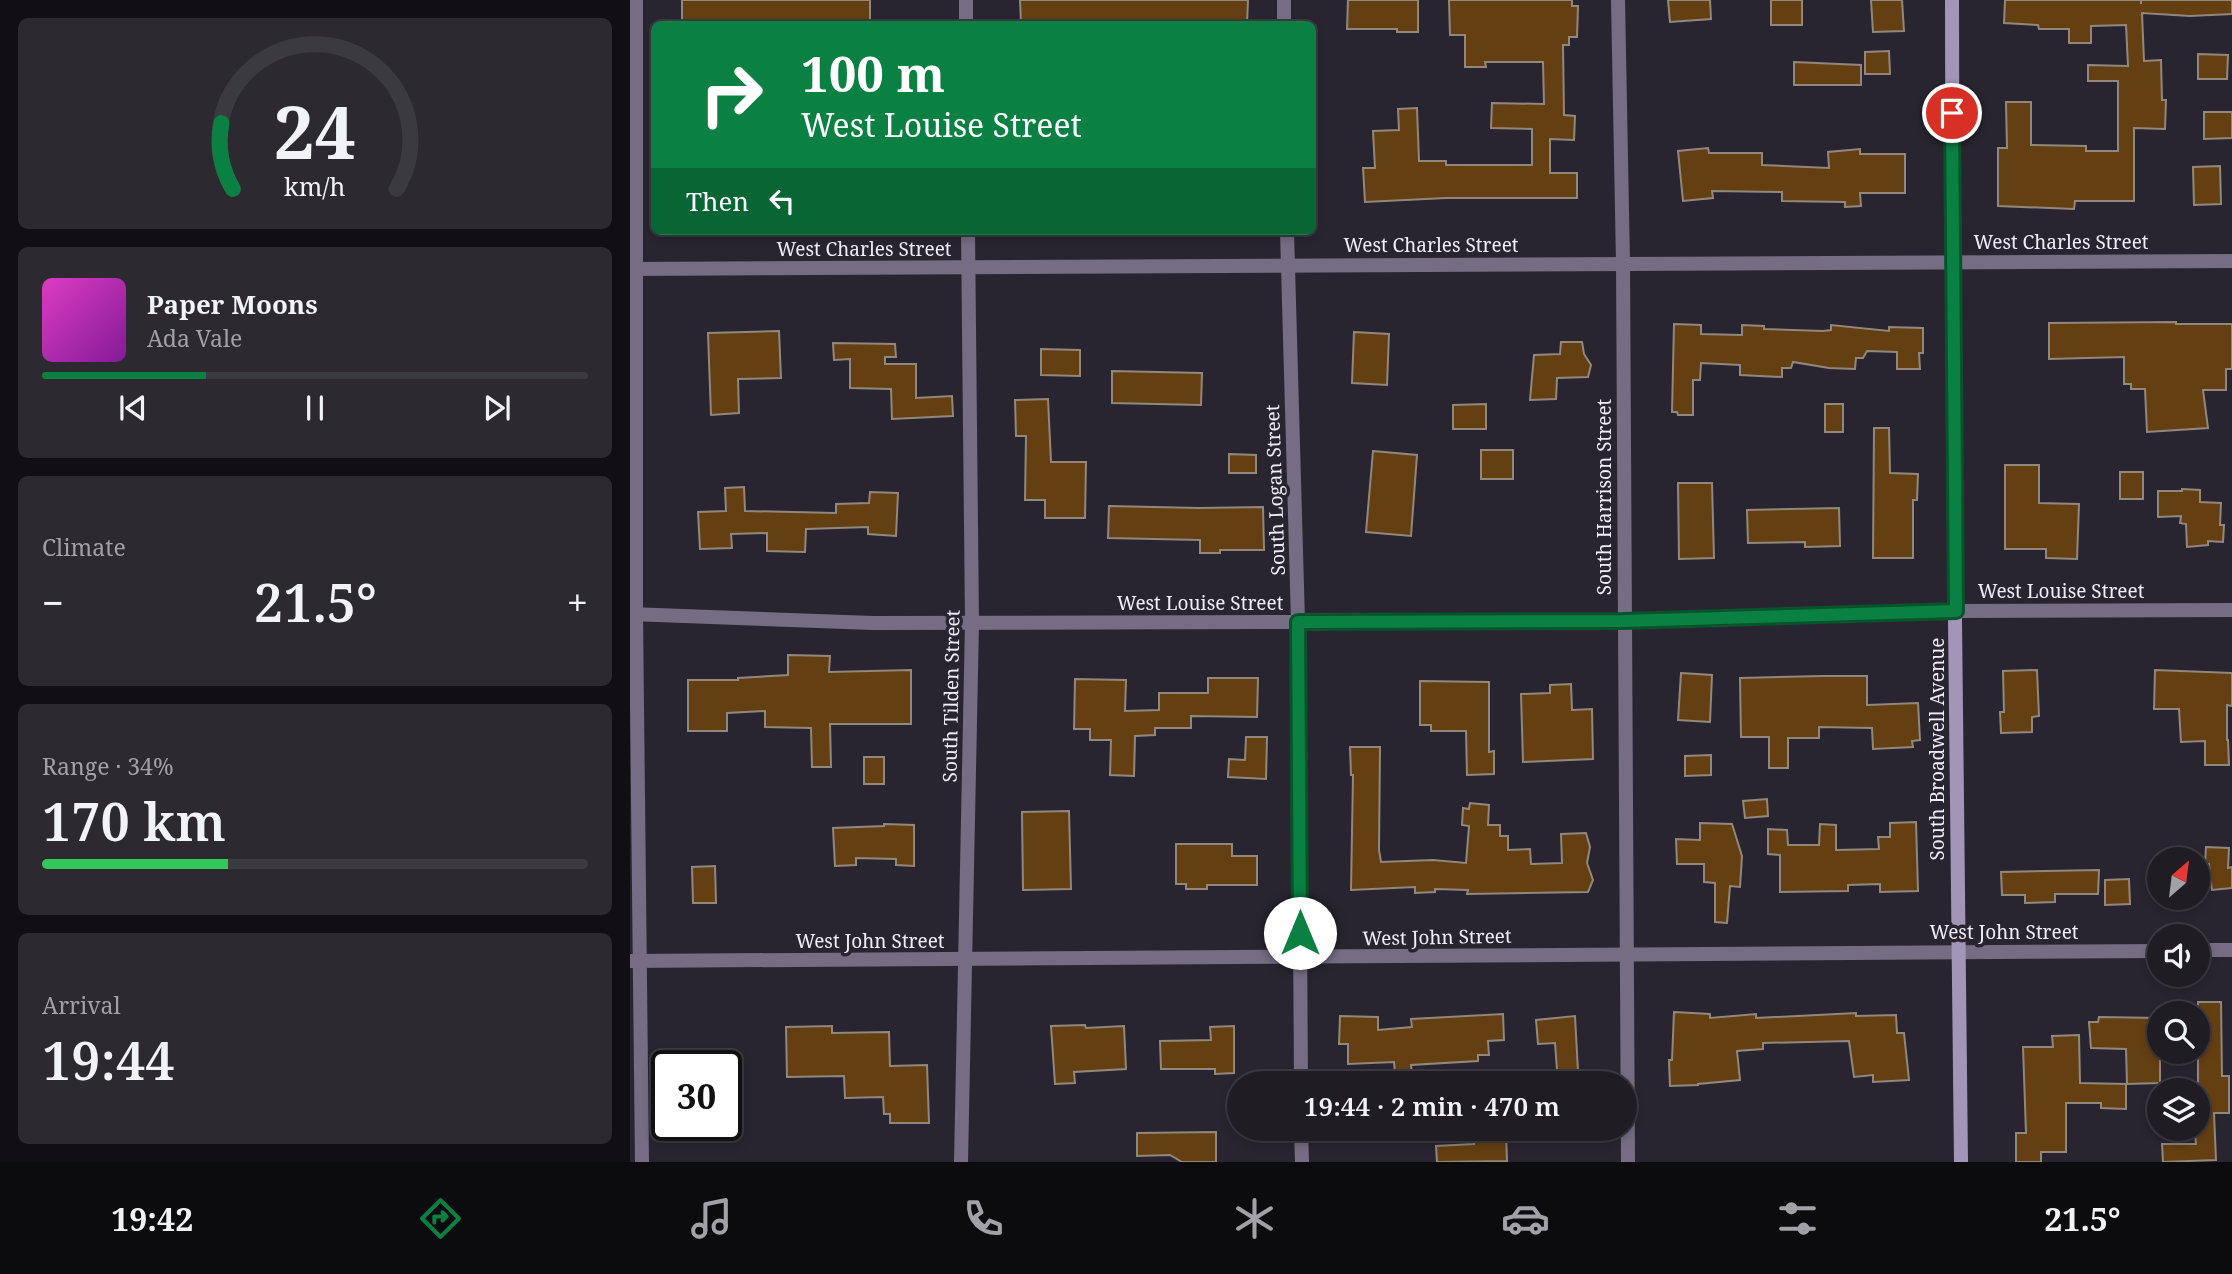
<!DOCTYPE html>
<html lang="en">
<head>
<meta charset="utf-8">
<style>
  body { margin:0; font-family:"Noto Serif",serif; background:#2c2931; color:#f1f3f6; height:100vh; display:flex; flex-direction:column; font-size:26px; white-space:nowrap }
  * { box-sizing:border-box; margin:0 }
  p { font-size:23px; color:#a1a1a6 }
  .icon { flex:none; width:38px; height:38px; fill:none; stroke:currentColor; stroke-width:2; stroke-linecap:round; stroke-linejoin:round }
  .map { position:relative; flex:1; overflow:hidden }
  .side { display:flex; flex-direction:column; gap:18px; padding:18px; background:#110f14; width:630px }
  .side>* { flex:none }
  .guide { position:absolute; left:21px; top:21px; width:665px; height:214px; border-radius:10px; box-shadow:0 4px 10px #0003,0 0 0 2px #3c3a41; background:#0b8043; color:#fff; overflow:hidden }
  .needle { width:46px; rotate:28deg }
  .tools { position:absolute; left:1517px; top:847px; display:grid; gap:14px }
  .tools a { display:grid; place-items:center; width:63px; height:63px; border-radius:50%; background:#1f1c24; box-shadow:0 4px 10px #0003,0 0 0 2px #3c3a41; font-size:35px }
  .speed { position:absolute; left:21px; top:1050px; display:flex; gap:14px; font-size:35px; font-weight:700; text-align:center }
  .speed>* { display:grid; place-content:center; width:91px; height:91px; border-radius:50%; background:#1f1c24; box-shadow:0 4px 10px #0003,0 0 0 2px #3c3a41; line-height:1 }
  .speed .limit { border:4px solid #111; border-radius:10px; background:#fff; color:#111 }
  .pin { position:absolute; display:grid; place-items:center; width:60px; height:60px; color:#fff; margin:-30px; border:4px solid #fff; border-radius:50%; box-shadow:0 2px 7px #0007 }
  .me { position:absolute; width:77px; margin:-38px; rotate:0deg; stroke-linejoin:round; filter:drop-shadow(0 0 5px #0008) }
  .turn { display:flex; align-items:center; gap:24px; height:147px; padding:0 35px; font-size:32px }
  .turn .icon { width:91px; height:91px; stroke-width:2.5 }
  .turn b { display:block; font-size:49px; line-height:60px }
  .then { display:flex; align-items:center; height:66px; padding:0 35px; background:#0003; gap:14px; font-size:26px }
  .big { font-size:52px; font-weight:600; line-height:1.1 }
  .side .tile { flex:1; display:flex; flex-direction:column; justify-content:center; gap:10px; min-width:0; padding:0 24px; border-radius:10px; background:#2c2931 }
  .side .dial { align-items:center; gap:0 }
  .dial svg { height:182px; overflow:visible; fill:none; stroke:#3c3a41; stroke-width:7; stroke-linecap:round; text-anchor:middle }
  .dial text { fill:#f1f3f6; stroke:none }
  .song { display:flex; align-items:center; gap:21px }
  .cover { width:84px; height:84px; border-radius:10px; background:linear-gradient(135deg,hsl(310 70% 55%),hsl(290 70% 35%)) }
  .played { height:7px; border-radius:4px; background:linear-gradient(90deg,#0b8043 30%,#3c3a41 30%) }
  .keys { display:flex; justify-content:space-around; direction:ltr }
  .heat { display:flex; justify-content:space-between; align-items:center; font-size:38px; direction:ltr }
  .charge { height:10px; border-radius:5px; background:linear-gradient(90deg,#34c759 34%,#3c3a41 0) }
  .trip { position:absolute; left:597px; top:1071px; width:410px; height:70px; border-radius:35px; background:#1f1c24; box-shadow:0 4px 10px #0003,0 0 0 2px #3c3a41; font-weight:600; line-height:70px; text-align:center }
  .tab-bar { display:flex; height:112px; justify-content:space-around; align-items:center; background:#0c0b0e; color:#a1a1a6 }
  .tab-bar .icon { width:49px; height:49px }
  .tab-bar .active { color:#0b8043 }
  .tab-bar b { font-size:32px; color:#f1f3f6 }
  main { display:flex; flex:1; min-height:0 }
  .map>svg:first-child { display:block }
  .building { fill:#643f11; stroke:#92877d; stroke-width:2 }
  .lines { fill:none; stroke-linecap:round; stroke-linejoin:round }
  .street { stroke:#756d83; stroke-width:14 }
  .secondary { stroke:#a295b8; stroke-width:14 }
  .route-casing { stroke:#07532c; stroke-width:18 }
  .route { stroke:#0b8043; stroke-width:12 }
  .labels { text-anchor:middle; dominant-baseline:central; stroke-width:7; stroke-linejoin:round; paint-order:stroke }
  .street-label { font-size:19px; fill:#f0edf5; stroke:#292530 }
</style>
</head>
<body>
<main>
<section class="side">
<div class="tile dial"><svg viewBox="0 0 100 80">
<path d="M14 69A42 42 0 1 1 86 69"/>
<path d="M14 69A42 42 0 0 1 9 40" stroke="#0b8043"/>
<text x="50" y="56" font-size="32" font-weight="700">24</text>
<text x="50" y="72" font-size="11">km/h</text>
</svg></div>
<div class="tile">
<div class="song"><i class="cover"></i><div><b>Paper Moons</b><p>Ada Vale</p></div></div>
<div class="played"></div>
<div class="keys"><svg class="icon" aria-label="previous" viewBox="0 0 24 24"><path d="M18 5L8 12l10 7zM5 5v14"/></svg><svg class="icon" aria-label="pause" viewBox="0 0 24 24"><path d="M8 5v14M16 5v14"/></svg><svg class="icon" aria-label="next" viewBox="0 0 24 24"><path d="M6 5l10 7-10 7zM19 5v14"/></svg></div>
</div>
<div class="tile"><p>Climate</p>
<div class="heat"><a>−</a><b class="big">21.5°</b><a>+</a></div>
</div>
<div class="tile"><p>Range · 34%</p><b class="big">170 km</b><div class="charge"></div></div>
<div class="tile"><p>Arrival</p><b class="big">19:44</b></div>
</section>
<div class="map">
<svg width="1602" height="1162" viewBox="0 0 1602 1162">
  <rect width="100%" height="100%" fill="#292530"/>
  <!-- building -->
  <g class="building">
    <path d="M52,0H240V22L52,24Z"/>
    <path d="M390,0H618L617,24H391Z"/>
    <path d="M718,0H788V32H767V29H717Z"/>
    <path d="M819,0H942V6H948L947,37H939V45H933L934,115L945,116L944,140L920,139V173H947V198H816L735,202L733,168H745L743,131L769,130L768,109L787,108L789,161H816V165H902V129L861,128L862,103L914,104L913,62H855L856,67H835V35H820Z"/>
    <path d="M1038,0H1080L1081,19L1040,22Z"/>
    <rect x="1141" y="0" width="31" height="25"/>
    <path d="M1241,0H1272L1274,31L1243,32Z"/>
    <path d="M1375,0H1511V4V0H1602V14L1560,16L1512,13L1514,61L1531,60L1532,100H1536L1535,129L1504,128V201H1445L1444,209L1368,206V148H1377L1376,102H1401V145L1456,146V151H1488V81H1458V65L1498,66L1496,25L1461,26V43H1439V29H1409L1408,25L1374,23Z"/>
    <path d="M1259,51L1260,74H1235V52Z"/>
    <path d="M1568,54L1598,55L1597,79H1568Z"/>
    <path d="M1164,62L1231,65V85H1164Z"/>
    <path d="M1574,112H1602V138L1574,139Z"/>
    <path d="M1078,148L1079,153H1132V165L1199,168L1198,152L1230,149V154H1275V193H1230L1231,206L1215,207V202L1152,201V192L1082,191L1083,198L1053,201L1048,151Z"/>
    <path d="M1590,166L1591,204L1564,205L1563,167Z"/>
    <path d="M1546,322V324H1602V369H1596V390H1573L1578,428L1517,432L1515,389H1501V384H1494V357L1419,359V323Z"/>
    <path d="M1044,324L1071,325V334L1112,335V325L1134,326V329L1193,331L1201,330V325L1259,331V327L1293,328V353H1289L1290,369H1267V352L1237,351L1233,358H1226L1225,369L1199,368L1163,362L1161,368H1152V377L1110,375V365L1071,363L1070,380H1063V415H1048L1047,412H1042Z"/>
    <path d="M149,331L151,378L108,379L109,413L81,415L78,333Z"/>
    <path d="M724,332L759,334L757,385L722,383Z"/>
    <path d="M931,342H952L954,354L961,365L958,377L927,378L926,399L900,400L904,355L930,354Z"/>
    <path d="M203,343L265,344L266,357H255V364H286V398L322,396L323,416L262,419L261,389L220,388V359L204,360Z"/>
    <path d="M411,349L450,350V376L411,375Z"/>
    <path d="M482,371L572,373L571,405L482,403Z"/>
    <path d="M418,399L421,462H456L455,518H415V500H395L396,436H386L385,400Z"/>
    <path d="M856,404V429H823V405Z"/>
    <rect x="1195" y="404" width="18" height="28"/>
    <path d="M1244,428H1259L1260,473L1288,474L1287,500H1283V558H1243Z"/>
    <rect x="851" y="450" width="32" height="29"/>
    <path d="M743,451L787,455L781,536L736,532Z"/>
    <path d="M599,454L626,455V473H599Z"/>
    <path d="M1375,465H1409V503L1449,504L1447,559L1416,558V549H1375Z"/>
    <rect x="1490" y="472" width="23" height="27"/>
    <path d="M1048,483H1082L1084,558L1049,559Z"/>
    <path d="M114,487L115,511L206,513V504L239,503L240,492L268,493L266,536L238,534V527L176,529L175,552L137,551V533L101,534L102,548L70,549L68,512L96,511L95,488Z"/>
    <path d="M1552,489L1570,490V502L1591,503L1590,525H1594L1593,542L1578,541V545L1557,547L1556,524L1550,523L1551,516L1528,517V491H1552Z"/>
    <path d="M479,506L569,508L633,507L634,550H590V553H570V540L478,538Z"/>
    <path d="M1209,508L1210,546L1175,547V542L1118,543L1117,510Z"/>
    <path d="M158,655L200,656L199,672L281,670V724H200L201,767H182L181,728L135,727V711L97,713V731H58V680H108V678L158,675Z"/>
    <path d="M1407,670L1409,716L1402,717V732L1371,733L1370,712H1374L1373,671Z"/>
    <path d="M1525,670L1602,673V706L1597,705V740H1598L1599,765H1575V741L1551,742L1549,709H1524Z"/>
    <path d="M1051,673L1082,675L1080,722L1048,720Z"/>
    <path d="M1192,676H1237V705L1288,703L1290,740L1282,741L1283,747L1243,749L1242,728L1189,727V738H1158V768H1139V737H1111L1110,678Z"/>
    <path d="M578,678H628L627,717L561,716V728H525V735L505,736L504,776L480,775L481,740H460V729H444L445,679L496,680L495,711L529,710V693H578Z"/>
    <path d="M790,681L859,682V752L864,751V774L837,775L836,731H801V725H790Z"/>
    <path d="M941,684L942,710L962,709L963,759L893,762L891,694L920,693V685Z"/>
    <path d="M616,737H637L636,779L598,777L599,759L615,760Z"/>
    <path d="M720,747H750L749,850L751,862L803,860L836,863L839,826L832,825L833,808L839,809L840,803L859,805L858,825H870V836H878V850L900,849L901,864L932,863L931,834L956,833L960,847L957,863L963,880L958,892L837,894L838,890L805,889V892L785,893V887L721,890L723,775H721Z"/>
    <path d="M1081,755V775L1055,776V756Z"/>
    <rect x="234" y="757" width="20" height="27"/>
    <path d="M1137,799L1138,816L1115,818L1113,801Z"/>
    <path d="M439,811L441,889L393,890L392,812Z"/>
    <path d="M1286,822L1288,891L1250,892V884L1218,885V891L1150,892V855L1138,854V829L1157,830L1158,845H1189L1190,824L1206,825V850L1249,849L1248,837H1260V823Z"/>
    <path d="M1070,823L1102,824L1112,856L1110,887L1100,886L1097,923L1085,922V883L1074,882V864H1047L1046,839L1070,840Z"/>
    <path d="M254,824L284,825V866L266,865V859L226,858V865L205,866L203,828L254,826Z"/>
    <path d="M546,844H602V856H627V885H577V889H556V884H546Z"/>
    <path d="M1576,847L1599,848L1598,868L1602,867V888L1582,890L1579,864H1575Z"/>
    <path d="M85,866L86,903H63L62,867Z"/>
    <path d="M1469,870L1468,894H1425V902L1395,903V895H1372L1371,872Z"/>
    <path d="M1499,879L1500,904L1475,905V880Z"/>
    <path d="M1568,1002H1591L1592,1076H1599V1113H1584L1586,1160L1533,1162L1532,1144H1566L1565,1132H1568Z"/>
    <path d="M1044,1012L1080,1014V1018L1126,1014V1018L1226,1013V1016L1266,1015L1267,1033H1274L1279,1080L1243,1082V1075L1224,1077L1219,1041L1133,1043V1049L1107,1051L1110,1080L1068,1084V1085L1040,1086L1039,1060H1042Z"/>
    <path d="M873,1014L874,1040L858,1041L859,1055H848V1061L781,1065L782,1073L765,1074L764,1062L718,1064V1044H709L710,1016L748,1017V1030L782,1027L781,1019Z"/>
    <path d="M945,1016L948,1071L945,1072V1083H928L925,1043L908,1044L906,1020Z"/>
    <path d="M1469,1017L1530,1018V1083L1497,1084L1496,1049L1461,1048L1459,1022H1468Z"/>
    <path d="M455,1025L456,1028L494,1026L496,1069L444,1072L445,1083L425,1084L421,1026Z"/>
    <path d="M202,1026V1033L259,1032L260,1066L297,1065L299,1123H260V1114H254L253,1097L215,1098L214,1076L157,1077L156,1027Z"/>
    <path d="M604,1026V1073L585,1074V1069H531L530,1041L581,1040L580,1027Z"/>
    <path d="M1449,1035L1450,1083L1496,1084V1109L1471,1108V1103H1436V1152H1411V1162H1386V1133H1396L1393,1047H1423L1422,1036Z"/>
    <path d="M586,1132V1162H552L540,1155L507,1156V1133Z"/>
    <path d="M844,1132H876L877,1161L807,1162L806,1146L844,1144Z"/>
  </g>
  <g class="lines">
    <!-- street -->
    <g class="street">
      <path d="M6,0V615L12,1162"/>
      <path d="M336,0V24"/>
      <path d="M654,0V24"/>
      <path d="M988,0L993,263L998,1162"/>
      <path d="M657,231L668,622L671,1083"/>
      <path d="M0,269L1602,261"/>
      <path d="M0,614L243,623L668,622L993,621L1326,611L1602,610"/>
      <path d="M1568,950H1602"/>
      <path d="M0,961L1530,951"/>
      <path d="M671,1129L672,1162"/>
      <path d="M331,1162L342,623L338,231"/>
    </g>
    <!-- secondary -->
    <path class="secondary" d="M1322,0L1323,440L1331,1162"/>
  </g>
  <g class="lines">
    <defs>
      <path id="route" d="M670,933L668,622L993,621L1326,611L1322,113"/>
    </defs>
    <!-- route casing -->
    <use href="#route" class="route-casing"/>
    <!-- route -->
    <use href="#route" class="route"/>
  </g>
  <g class="labels">
    <!-- street labels -->
    <g class="street-label">
      <text x="1431" y="242">West Charles Street</text>
      <text x="801" y="245">West Charles Street</text>
      <text x="234" y="249">West Charles Street</text>
      <text transform="translate(645 490) rotate(-92)">South Logan Street</text>
      <text transform="translate(974 497) rotate(-90)">South Harrison Street</text>
      <text x="1431" y="591">West Louise Street</text>
      <text x="570" y="603">West Louise Street</text>
      <text transform="translate(321 696) rotate(-89)">South Tilden Street</text>
      <text transform="translate(1307 749) rotate(-90)">South Broadwell Avenue</text>
      <text x="1374" y="932">West John Street</text>
      <text transform="translate(807 937) rotate(-1)">West John Street</text>
      <text x="240" y="941">West John Street</text>
    </g>
  </g>
</svg>
<div class="tools">
<a><svg class="needle" viewBox="-14 -14 28 28"><path d="M0-13l5 13h-10z" fill="#e53935"/><path d="M0 13l5-13h-10z" fill="#a1a1a6"/></svg></a>
<a><svg class="icon" aria-label="sound" viewBox="0 0 24 24"><path d="M4 9h4l5-4v14l-5-4H4zM17 9q2 3 0 6"/></svg></a>
<a><svg class="icon" aria-label="search" viewBox="0 0 24 24"><circle cx="10" cy="10" r="6"/><path d="M15 15l6 6"/></svg></a>
<a><svg class="icon" aria-label="layers" viewBox="0 0 24 24"><path d="M12 4l9 5-9 5-9-5zM3 14l9 5 9-5"/></svg></a>
</div>
<div class="speed"><div class="limit">30</div></div>
<div class="pin" style="left:1322px;top:113px;background:#d93025"><svg class="icon" aria-label="arrive" viewBox="0 0 24 24"><path d="M6 21V4h12l-3 4 3 4H6"/></svg></div>
<svg class="me" style="left:670px;top:933px" viewBox="-20 -20 40 40"><circle r="19" fill="#fff"/><path d="M0-13L10 11 0 6-10 11z" fill="#0b8043"/></svg>
<div class="trip">19:44 · 2 min · 470 m</div>
<div class="guide">
<div class="turn"><svg class="icon" aria-label="right" viewBox="0 0 24 24"><path d="M7 20v-9h11M14 6l5 5-5 5"/></svg><div><b>100 m</b>West Louise Street</div></div>
<div class="then">Then<svg class="icon" aria-label="left" viewBox="0 0 24 24"><path d="M17 20v-9H6M10 6l-5 5 5 5"/></svg></div>
</div>
</div>
</main>
<nav class="tab-bar">
<b>19:42</b>
<svg class="icon active" aria-label="directions" viewBox="0 0 24 24"><path d="M12 3l9 9-9 9-9-9zM9 14v-3h6M13 9l2 2-2 2"/></svg>
<svg class="icon" aria-label="music" viewBox="0 0 24 24"><path d="M9 18V5l10-2v13"/><circle cx="6" cy="18" r="3"/><circle cx="16" cy="16" r="3"/></svg>
<svg class="icon" aria-label="phone" viewBox="0 0 24 24"><path d="M5 4h4l2 5-3 2q2 4 5 5l2-3 5 2v4C11 20 4 13 5 4z"/></svg>
<svg class="icon" aria-label="climate" viewBox="0 0 24 24"><path d="M12 3v18M4 7l16 10M4 17L20 7"/></svg>
<svg class="icon" aria-label="car" viewBox="0 0 24 24"><path d="M5 17H2v-5l4-1 3-4h7l3 4 3 1v5h-3M9 17h6M6 11h13"/><circle cx="7" cy="17" r="2"/><circle cx="17" cy="17" r="2"/></svg>
<svg class="icon" aria-label="filters" viewBox="0 0 24 24"><path d="M4 7h16M4 17h16"/><circle cx="9" cy="7" r="2"/><circle cx="15" cy="17" r="2"/></svg>
<b>21.5°</b>
</nav>
</body>
</html>
